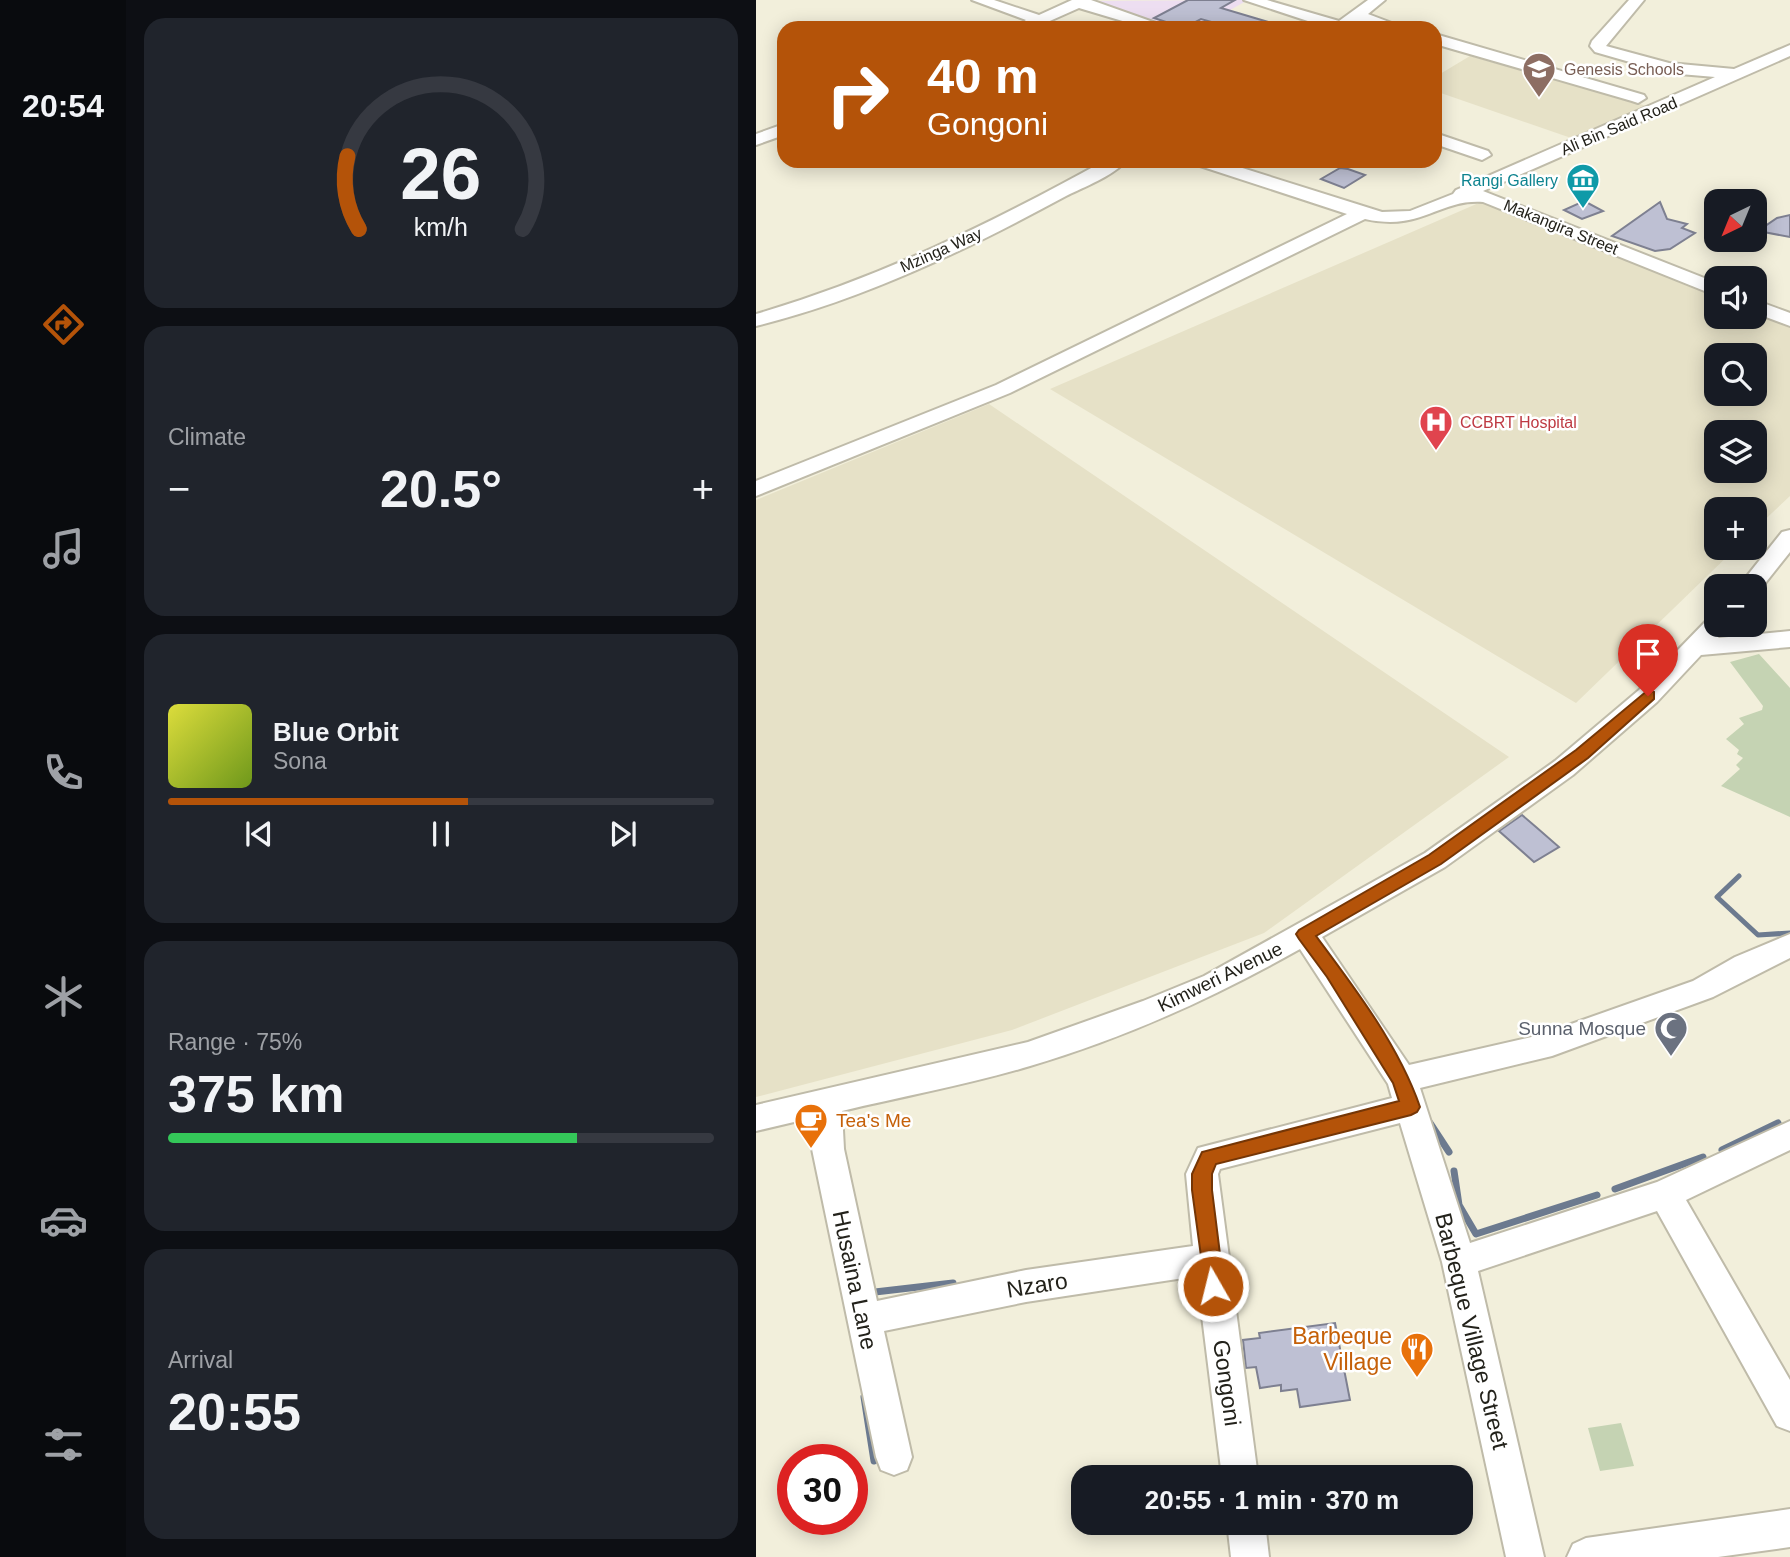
<!DOCTYPE html>
<html lang="en">
<head>
<meta charset="utf-8">
<style>
  body { margin:0; font-family:Helvetica,sans-serif; background:#20242c; color:#f1f3f6; height:100vh; display:flex; flex-direction:column; font-size:26px; white-space:nowrap }
  * { box-sizing:border-box; margin:0 }
  p { font-size:23px; color:#9ea1a6 }
  .icon { flex:none; width:38px; height:38px; fill:none; stroke:currentColor; stroke-width:2; stroke-linecap:round; stroke-linejoin:round }
  .map { position:relative; flex:1; overflow:hidden }
  .details { display:flex; flex-direction:column; gap:18px; padding:18px; background:#0d0f14; width:630px }
  .details>* { flex:none }
  .hud { position:absolute; left:21px; top:21px; width:665px; height:147px; border-radius:21px; box-shadow:0 4px 18px #0003; background:#b45309; color:#fff; overflow:hidden }
  .needle { width:46px; rotate:223deg }
  .fabs { position:absolute; left:948px; top:189px; display:grid; gap:14px }
  .fabs a { display:grid; place-items:center; width:63px; height:63px; border-radius:14px; background:#171b24; box-shadow:0 4px 18px #0003; font-size:35px }
  .speed { position:absolute; left:21px; top:1444px; display:flex; gap:14px; font-size:35px; font-weight:700; text-align:center }
  .speed>* { display:grid; place-content:center; width:91px; height:91px; border-radius:50%; background:#171b24; box-shadow:0 4px 18px #0003; line-height:1 }
  .speed .limit { border:10px solid #d22; background:#fff; color:#111 }
  .pin { position:absolute; display:grid; place-items:center; width:60px; height:60px; color:#fff; margin:-72px -30px; border-radius:50% 50% 50% 0; rotate:-45deg; box-shadow:0 0 7px #0007 }
  .pin .icon { rotate:45deg }
  .me { position:absolute; width:77px; margin:-38px; rotate:352deg; stroke-linejoin:round; filter:drop-shadow(0 0 5px #0008) }
  .turn { display:flex; align-items:center; gap:24px; height:147px; padding:0 35px; font-size:32px }
  .turn .icon { width:91px; height:91px; stroke-width:2.5 }
  .turn b { display:block; font-size:49px; line-height:60px }
  .big { font-size:52px; font-weight:700; line-height:1.1 }
  .details .card { flex:1; display:flex; flex-direction:column; justify-content:center; gap:10px; min-width:0; padding:0 24px; border-radius:21px; background:#20242c }
  .details .dial { align-items:center; gap:0 }
  .dial svg { height:182px; overflow:visible; fill:none; stroke:#363941; stroke-width:7; stroke-linecap:round; text-anchor:middle }
  .dial text { fill:#f1f3f6; stroke:none }
  .song { display:flex; align-items:center; gap:21px }
  .cover { width:84px; height:84px; border-radius:10px; background:linear-gradient(135deg,hsl(60 70% 55%),hsl(80 70% 35%)) }
  .played { height:7px; border-radius:4px; background:linear-gradient(90deg,#b45309 55%,#363941 55%) }
  .keys { display:flex; justify-content:space-around; direction:ltr }
  .heat { display:flex; justify-content:space-between; align-items:center; font-size:38px; direction:ltr }
  .charge { height:10px; border-radius:5px; background:linear-gradient(90deg,#34c759 75%,#363941 0) }
  .trip { position:absolute; left:315px; top:1465px; width:402px; height:70px; border-radius:21px; background:#171b24; box-shadow:0 4px 18px #0003; font-weight:700; line-height:70px; text-align:center }
  main { display:flex; flex:1; min-height:0 }
  .dock { display:flex; flex-direction:column; width:126px; justify-content:space-around; align-items:center; background:#090b0e; color:#9ea1a6 }
  .dock .icon { width:49px; height:49px }
  .dock .selected { color:#b45309 }
  .dock b { font-size:32px; color:#f1f3f6 }
  .map>svg:first-child { display:block }
  .commercial { fill:#eddef1 }
  .built { fill:#e6e1c7; fill-rule:evenodd }
  .green { fill:#c5d3b3 }
  .lines { fill:none; stroke-linecap:round; stroke-linejoin:round }
  .stream-far1 { stroke:#6c7a8f; stroke-width:5 }
  .stream { stroke:#6c7a8f; stroke-width:7 }
  .building { fill:#bec0d3; stroke:#7e8091; stroke-width:2 }
  .minor-casing { stroke:#bfbba9; stroke-width:4 }
  .minor { fill:#fff; fill-rule:evenodd }
  .route { fill:#b45309; stroke:#753606; stroke-width:2 }
  .labels { text-anchor:middle; dominant-baseline:central; stroke-width:5; stroke-linejoin:round; paint-order:stroke }
  .far-education-label { font-size:16px; fill:#785e54; stroke:#fff; text-anchor:start }
  .far-street-label { font-size:16px; fill:#23221b; stroke:#fff }
  .far-culture-label { font-size:16px; fill:#0d838f; stroke:#fff; text-anchor:end }
  .far-health-label { font-size:16px; fill:#be3a42; stroke:#fff; text-anchor:start }
  .street-label { font-size:19px; fill:#23221b; stroke:#fff }
  .worship-label { font-size:19px; fill:#5b616d; stroke:#fff; text-anchor:end }
  .food-label { font-size:19px; fill:#c56008; stroke:#fff; text-anchor:start }
  .near-street-label { font-size:23px; fill:#23221b; stroke:#fff }
  .near-food-label { font-size:23px; fill:#c56008; stroke:#fff; text-anchor:end }
</style>
</head>
<body>
<main>
<nav class="dock">
<b>20:54</b>
<svg class="icon selected" aria-label="directions" viewBox="0 0 24 24"><path d="M12 3l9 9-9 9-9-9zM9 14v-3h6M13 9l2 2-2 2"/></svg>
<svg class="icon" aria-label="music" viewBox="0 0 24 24"><path d="M9 18V5l10-2v13"/><circle cx="6" cy="18" r="3"/><circle cx="16" cy="16" r="3"/></svg>
<svg class="icon" aria-label="phone" viewBox="0 0 24 24"><path d="M5 4h4l2 5-3 2q2 4 5 5l2-3 5 2v4C11 20 4 13 5 4z"/></svg>
<svg class="icon" aria-label="climate" viewBox="0 0 24 24"><path d="M12 3v18M4 7l16 10M4 17L20 7"/></svg>
<svg class="icon" aria-label="car" viewBox="0 0 24 24"><path d="M5 17H2v-5l4-1 3-4h7l3 4 3 1v5h-3M9 17h6M6 11h13"/><circle cx="7" cy="17" r="2"/><circle cx="17" cy="17" r="2"/></svg>
<svg class="icon" aria-label="filters" viewBox="0 0 24 24"><path d="M4 7h16M4 17h16"/><circle cx="9" cy="7" r="2"/><circle cx="15" cy="17" r="2"/></svg>
</nav>
<section class="details">
<div class="card dial"><svg viewBox="0 0 100 80">
<path d="M14 69A42 42 0 1 1 86 69"/>
<path d="M14 69A42 42 0 0 1 9 37" stroke="#b45309"/>
<text x="50" y="56" font-size="32" font-weight="700">26</text>
<text x="50" y="72" font-size="11">km/h</text>
</svg></div>
<div class="card"><p>Climate</p>
<div class="heat"><a>−</a><b class="big">20.5°</b><a>+</a></div>
</div>
<div class="card">
<div class="song"><i class="cover"></i><div><b>Blue Orbit</b><p>Sona</p></div></div>
<div class="played"></div>
<div class="keys"><svg class="icon" aria-label="previous" viewBox="0 0 24 24"><path d="M18 5L8 12l10 7zM5 5v14"/></svg><svg class="icon" aria-label="pause" viewBox="0 0 24 24"><path d="M8 5v14M16 5v14"/></svg><svg class="icon" aria-label="next" viewBox="0 0 24 24"><path d="M6 5l10 7-10 7zM19 5v14"/></svg></div>
</div>
<div class="card"><p>Range · 75%</p><b class="big">375 km</b><div class="charge"></div></div>
<div class="card"><p>Arrival</p><b class="big">20:55</b></div>
</section>
<div class="map">
<svg width="1034" height="1557" viewBox="0 0 1034 1557">
  <rect width="100%" height="100%" fill="#f2efdb"/>
  <!-- commercial -->
  <path class="commercial" d="M329,1L487,0L490,1L443,28H421Z"/>
  <!-- built -->
  <g class="built">
    <path d="M714,56L891,106L818,139L679,91V77Z"/>
    <path d="M725,202L768,216L961,296V317H999V311L1034,326V496L999,529V509H961V548H980L820,703L294,389ZM961,355H999V394H961ZM961,432H999V471H961Z"/>
    <path d="M233,404L753,757L508,933L256,1030L0,1097V500Z"/>
  </g>
  <!-- green -->
  <g class="green">
    <path d="M1003,654L1034,688V817L965,786L984,769L980,765L987,758L981,754L983,750L970,739L988,724L983,718L1006,710L1007,706L974,662Z"/>
    <path d="M865,1423L878,1466L844,1471L832,1428Z"/>
  </g>
  <g class="lines">
    <!-- stream-far1 -->
    <path class="stream-far1" d="M983,876L961,897L1002,935L1034,933"/>
    <!-- stream -->
    <g class="stream">
      <path d="M674,1123L693,1152"/>
      <path d="M966,1150L1022,1123"/>
      <path d="M698,1171L703,1205L720,1234L841,1195"/>
      <path d="M859,1189L947,1157"/>
      <path d="M119,1292L197,1283"/>
      <path d="M108,1397L118,1461"/>
    </g>
  </g>
  <!-- building -->
  <g class="building">
    <path d="M432,0H479L465,8L519,24V28H477L445,19L428,28L398,18Z"/>
    <path d="M584,168L592,169L609,175L588,188L565,179Z"/>
    <path d="M828,201L847,211L826,219L808,210Z"/>
    <path d="M904,202L911,219L931,224L926,228L939,233L914,249L899,251L856,236Z"/>
    <path d="M1034,215V237L1002,231L1021,218Z"/>
    <path d="M766,815L780,827L803,847L778,862L743,831Z"/>
    <path d="M579,1323L594,1400L544,1407L541,1389L525,1391V1385L504,1388L500,1367L490,1368L487,1340L504,1338L503,1333Z"/>
  </g>
  <g class="lines">
    <defs>
      <g id="minor">
        <path d="M216,0H238L283,15L316,0H335L414,28H390L323,8L278,28H258L270,20Z"/>
        <path d="M488,0H511L583,21L612,0H629L612,14L649,28H625L603,21L594,28H573Z"/>
        <path d="M873,0H888L850,46L913,63L978,69L1034,45V56L727,191L961,283V296L727,202C682,199 666,232 609,219L254,393L0,496V481L240,385L591,214L441,165L438,161H464L626,212L654,211L697,194L700,190L959,77L912,73L839,52L834,46L836,41Z"/>
        <path d="M679,34L888,95L890,98L882,103L876,101L679,44Z"/>
        <path d="M28,124V135L0,145V134Z"/>
        <path d="M679,133L732,151L735,155L726,160L679,144Z"/>
        <path d="M348,161H370C357,176 328,187 310,196C212,249 109,299 0,326V314C123,278 236,223 348,161Z"/>
        <path d="M999,300L1034,313V326L999,313Z"/>
        <path d="M1034,530V552L1003,591L999,592V586H983L1026,532Z"/>
        <path d="M961,616V625H973L962,638L1034,631V647L945,655L901,702L817,775L689,867L566,937L653,1065L784,1035L937,981L979,957L1034,934V958L957,997L796,1056L664,1088L714,1243L901,1182L1034,1121V1150L930,1200L1034,1380V1431L1021,1426L901,1211L722,1271L788,1557H750L686,1262L644,1123L464,1169L462,1174L502,1477H466L441,1276L270,1302L128,1331L156,1457L151,1470L138,1475L125,1470L120,1457L56,1149L55,1118L0,1131V1105L272,1042L387,1001L448,976L669,853L799,761L883,690L953,618ZM544,949L632,1084L636,1098L442,1148L430,1174L437,1246L270,1270L121,1301L88,1149L86,1111C148,1096 212,1085 274,1066C369,1038 457,998 544,949Z"/>
        <path d="M1034,1509V1547L962,1557H811L817,1544L830,1538Z"/>
        <path d="M471,1522H509L513,1557H475Z"/>
      </g>
    </defs>
    <!-- minor casing -->
    <use href="#minor" class="minor-casing"/>
    <!-- minor -->
    <use href="#minor" class="minor"/>
  </g>
  <!-- route -->
  <path class="route" d="M892,690L898,692V699L832,758L685,864L560,936C599,988 643,1046 664,1107L661,1112L655,1115L460,1164L456,1174V1190L468,1286L465,1293L457,1296L450,1293L436,1190V1174L446,1152L643,1101L637,1083L571,977L543,939L540,934L543,930L673,855L820,750Z"/>
  <!-- icons -->
  <defs>
    <symbol id="school-pin" viewBox="-11 -11 22 30"><path d="M0 17L-7.5 6A9.5 9.5 0 1 1 7.5 6Z" fill="#8d6e63" stroke="#fff"/><path d="M0-5L7-2L0 1L-7-2ZM-4 1L0 2.5L4 1V4Q0 6-4 4Z" fill="#fff"/></symbol>
    <symbol id="museum-pin" viewBox="-11 -11 22 30"><path d="M0 17L-7.5 6A9.5 9.5 0 1 1 7.5 6Z" fill="#0f9aa8" stroke="#fff"/><path d="M0-6L6-3V-2H-6V-3ZM-5-1h2V3h-2ZM-1-1h2V3h-2ZM3-1h2V3H3ZM-6 4H6V6H-6Z" fill="#fff"/></symbol>
    <symbol id="hospital-pin" viewBox="-11 -11 22 30"><path d="M0 17L-7.5 6A9.5 9.5 0 1 1 7.5 6Z" fill="#e0444e" stroke="#fff"/><path d="M-5-5h3v3.5h4V-5h3V5h-3V1.5h-4V5h-3Z" fill="#fff"/></symbol>
    <symbol id="mosque-pin" viewBox="-11 -11 22 30"><path d="M0 17L-7.5 6A9.5 9.5 0 1 1 7.5 6Z" fill="#6b7280" stroke="#fff"/><path d="M3.5-4.9A6 6 0 1 0 3.5 4.9A5 5 0 1 1 3.5-4.9Z" fill="#fff"/></symbol>
    <symbol id="cafe-pin" viewBox="-11 -11 22 30"><path d="M0 17L-7.5 6A9.5 9.5 0 1 1 7.5 6Z" fill="#e8710a" stroke="#fff"/><path d="M-5.5-4.5H6V0H3Q3 3.5 0 3.5H-2.5Q-5.5 3.5-5.5 0ZM3-3.2v2h1.7v-2ZM-6 4.5H4V6H-6Z" fill="#fff"/></symbol>
    <symbol id="restaurant-pin" viewBox="-11 -11 22 30"><path d="M0 17L-7.5 6A9.5 9.5 0 1 1 7.5 6Z" fill="#e8710a" stroke="#fff"/><path d="M-5-6h1v4h1v-4h1v4h1v-4h1v5L-1.5 .5V6h-2V.5L-5-1ZM5-6V6H3V1.5H1.5Q1.5-4 5-6Z" fill="#fff"/></symbol>
  </defs>
  <g fill-rule="evenodd">
    <use href="#school-pin" x="764" y="50" width="38" height="52"/>
    <use href="#museum-pin" x="808" y="161" width="38" height="52"/>
    <use href="#hospital-pin" x="661" y="403" width="38" height="52"/>
    <use href="#mosque-pin" x="896" y="1009" width="38" height="52"/>
    <use href="#cafe-pin" x="36" y="1101" width="38" height="52"/>
    <use href="#restaurant-pin" x="642" y="1330" width="38" height="52"/>
  </g>
  <g class="labels">
    <!-- far-education labels -->
    <g class="far-education-label">
      <text x="808" y="69">Genesis Schools</text>
    </g>
    <!-- far-street labels -->
    <g class="far-street-label">
      <text transform="translate(863 126) rotate(-23)">Ali Bin Said Road</text>
      <text transform="translate(805 227) rotate(22)">Makangira Street</text>
      <text transform="translate(185 250) rotate(-24)">Mzinga Way</text>
    </g>
    <!-- far-culture labels -->
    <g class="far-culture-label">
      <text x="802" y="180">Rangi Gallery</text>
    </g>
    <!-- far-health labels -->
    <g class="far-health-label">
      <text x="704" y="422">CCBRT Hospital</text>
    </g>
    <!-- street labels -->
    <g class="street-label">
      <text transform="translate(464 977) rotate(-26)">Kimweri Avenue</text>
    </g>
    <!-- worship labels -->
    <g class="worship-label">
      <text x="890" y="1028">Sunna Mosque</text>
    </g>
    <!-- food labels -->
    <g class="food-label">
      <text x="80" y="1120">Tea's Me</text>
    </g>
    <!-- near-street labels -->
    <g class="near-street-label">
      <text transform="translate(99 1280) rotate(78)">Husaina Lane</text>
      <text transform="translate(281 1285) rotate(-9)">Nzaro</text>
      <text transform="translate(716 1331) rotate(76)">Barbeque Village Street</text>
      <text transform="translate(471 1383) rotate(82)">Gongoni</text>
    </g>
    <!-- near-food labels -->
    <g class="near-food-label">
      <text x="636" y="1336">Barbeque<tspan x="636" dy="26">Village</tspan></text>
    </g>
  </g>
</svg>
<div class="fabs">
<a><svg class="needle" viewBox="-14 -14 28 28"><path d="M0-13l5 13h-10z" fill="#e53935"/><path d="M0 13l5-13h-10z" fill="#9ea1a6"/></svg></a>
<a><svg class="icon" aria-label="sound" viewBox="0 0 24 24"><path d="M4 9h4l5-4v14l-5-4H4zM17 9q2 3 0 6"/></svg></a>
<a><svg class="icon" aria-label="search" viewBox="0 0 24 24"><circle cx="10" cy="10" r="6"/><path d="M15 15l6 6"/></svg></a>
<a><svg class="icon" aria-label="layers" viewBox="0 0 24 24"><path d="M12 4l9 5-9 5-9-5zM3 14l9 5 9-5"/></svg></a>
<a>+</a>
<a>−</a>
</div>
<div class="speed"><div class="limit">30</div></div>
<div class="pin" style="left:892px;top:696px;background:#d93025"><svg class="icon" aria-label="arrive" viewBox="0 0 24 24"><path d="M6 21V4h12l-3 4 3 4H6"/></svg></div>
<svg class="me" style="left:457px;top:1286px" viewBox="-20 -20 40 40"><circle r="17" fill="#b45309" stroke="#fff" stroke-width="3"/><path d="M0-11L8 9 0 5-8 9z" fill="#fff"/></svg>
<div class="trip">20:55 · 1 min · 370 m</div>
<div class="hud">
<div class="turn"><svg class="icon" aria-label="right" viewBox="0 0 24 24"><path d="M7 20v-9h11M14 6l5 5-5 5"/></svg><div><b>40 m</b>Gongoni</div></div>
</div>
</div>
</main>
</body>
</html>
